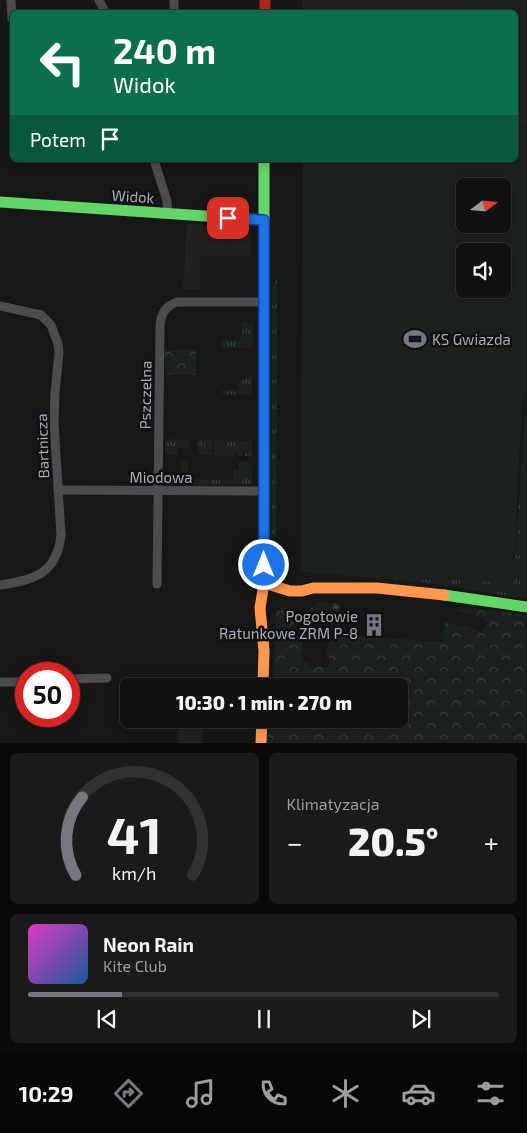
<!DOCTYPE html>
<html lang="pl">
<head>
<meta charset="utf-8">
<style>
  body { margin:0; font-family:"Exo 2",sans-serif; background:#1a1a1a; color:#f1f3f6; height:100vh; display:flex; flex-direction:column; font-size:19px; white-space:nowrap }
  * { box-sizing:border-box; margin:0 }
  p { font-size:16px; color:#9c9d9f }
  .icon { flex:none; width:28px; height:28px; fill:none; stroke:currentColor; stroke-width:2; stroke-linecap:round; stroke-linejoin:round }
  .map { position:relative; height:743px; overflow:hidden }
  .side { display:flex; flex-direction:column; gap:10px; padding:10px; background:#090909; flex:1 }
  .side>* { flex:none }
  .hud { position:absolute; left:10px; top:10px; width:508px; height:152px; border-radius:8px; box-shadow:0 2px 12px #0003,0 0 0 1px #303131; background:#0b6e4f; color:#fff; overflow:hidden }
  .needle { width:32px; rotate:74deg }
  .buttons { position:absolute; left:456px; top:178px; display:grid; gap:10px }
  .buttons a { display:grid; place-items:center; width:55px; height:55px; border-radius:8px; background:#111; box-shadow:0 2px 12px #0003,0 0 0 1px #303131; font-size:25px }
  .speed { position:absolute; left:15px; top:662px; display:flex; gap:10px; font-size:25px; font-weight:700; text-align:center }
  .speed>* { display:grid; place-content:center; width:65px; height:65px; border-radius:50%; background:#111; box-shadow:0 2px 12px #0003,0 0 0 1px #303131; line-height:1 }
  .speed .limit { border:8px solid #d22; background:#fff; color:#111 }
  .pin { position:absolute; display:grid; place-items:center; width:42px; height:42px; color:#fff; margin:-21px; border-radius:10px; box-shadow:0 2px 8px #0006 }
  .me { position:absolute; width:55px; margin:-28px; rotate:0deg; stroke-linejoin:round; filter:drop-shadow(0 0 4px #0008) }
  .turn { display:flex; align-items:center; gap:18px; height:105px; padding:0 20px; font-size:22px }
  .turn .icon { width:65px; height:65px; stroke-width:2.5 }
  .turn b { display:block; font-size:35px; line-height:42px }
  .then { display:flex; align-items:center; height:48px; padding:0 20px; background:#0003; gap:10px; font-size:19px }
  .big { font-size:38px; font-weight:800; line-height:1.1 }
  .side .card { flex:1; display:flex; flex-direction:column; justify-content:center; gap:8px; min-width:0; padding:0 18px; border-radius:8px; background:#1a1a1a }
  .side .dial { align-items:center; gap:0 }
  .dial svg { height:130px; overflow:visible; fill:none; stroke:#303131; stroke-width:7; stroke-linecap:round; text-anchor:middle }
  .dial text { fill:#f1f3f6; stroke:none }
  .song { display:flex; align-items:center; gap:15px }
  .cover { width:60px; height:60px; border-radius:8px; background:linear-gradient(135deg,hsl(310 70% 55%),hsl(210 70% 35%)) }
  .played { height:5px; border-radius:2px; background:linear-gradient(90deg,#757880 20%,#303131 20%) }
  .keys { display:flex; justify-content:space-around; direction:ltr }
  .heat { display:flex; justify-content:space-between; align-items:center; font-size:28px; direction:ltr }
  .side .tiles { flex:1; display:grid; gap:10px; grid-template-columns:1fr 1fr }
  .card:last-child { grid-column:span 2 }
  .trip { position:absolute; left:120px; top:678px; width:288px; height:50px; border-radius:8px; background:#111; box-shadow:0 2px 12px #0003,0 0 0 1px #303131; font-weight:800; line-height:50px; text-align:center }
  .menu { display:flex; height:80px; justify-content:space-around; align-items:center; background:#070707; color:#9c9d9f }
  .menu .icon { width:35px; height:35px }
  .menu .current { color:#757880 }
  .menu b { font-size:22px; color:#f1f3f6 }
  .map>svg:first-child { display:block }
  .built { fill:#212124 }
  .grass { fill:url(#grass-tufts) }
  .forest { fill:url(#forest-firs) }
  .park { fill:url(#park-crowns) }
  .garden { fill:#1b211c; fill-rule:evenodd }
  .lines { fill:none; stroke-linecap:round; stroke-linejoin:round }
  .street { stroke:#4b4c50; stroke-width:9 }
  .fast { stroke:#63d668; stroke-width:11 }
  .slow { stroke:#ff974d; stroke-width:11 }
  .jam { stroke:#b3261e; stroke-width:11 }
  .route-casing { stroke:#114b97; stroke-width:12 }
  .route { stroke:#1a73e8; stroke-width:9 }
  .labels { text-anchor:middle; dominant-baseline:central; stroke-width:5; stroke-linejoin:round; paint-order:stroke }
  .street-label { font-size:15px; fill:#a8adb8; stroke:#111113 }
  .poi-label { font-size:15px; fill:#a8adb8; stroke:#111113; text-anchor:start }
</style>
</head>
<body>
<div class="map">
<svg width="527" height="743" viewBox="0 0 527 743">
  <defs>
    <pattern id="grass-tufts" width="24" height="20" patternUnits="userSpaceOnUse" patternTransform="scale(1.25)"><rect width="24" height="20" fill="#1b211c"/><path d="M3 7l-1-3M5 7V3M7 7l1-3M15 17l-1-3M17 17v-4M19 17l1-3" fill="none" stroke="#393f3b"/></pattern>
    <pattern id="forest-firs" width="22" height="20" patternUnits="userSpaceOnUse" patternTransform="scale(1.25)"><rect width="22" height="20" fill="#1b211c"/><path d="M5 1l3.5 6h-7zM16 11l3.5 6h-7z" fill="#393f3b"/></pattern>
    <pattern id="park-crowns" width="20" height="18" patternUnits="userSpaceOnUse" patternTransform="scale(1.25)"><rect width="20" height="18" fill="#1b211c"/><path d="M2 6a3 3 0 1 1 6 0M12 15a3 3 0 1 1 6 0" fill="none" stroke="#393f3b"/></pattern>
  </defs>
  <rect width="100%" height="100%" fill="#171717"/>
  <!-- built -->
  <g class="built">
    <path d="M302,0H474L475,12H303Z"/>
    <path d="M515,55L520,59L523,70H527V125H515Z"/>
    <path d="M187,223L251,228V256H200V290H183Z"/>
    <path d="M178,719H249V720H202V743H178Z"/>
  </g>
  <!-- grass -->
  <g class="grass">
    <path d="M277,279L276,546L286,566V575C272,567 272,559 271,544L272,287Z"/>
    <path d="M241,323H253V348H222V340H241Z"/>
    <path d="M252,374V394L250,395L222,394V390H238V383Z"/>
    <path d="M527,389V598L500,595L423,582L301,572L513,583Z"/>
    <path d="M165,439L189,440V448H178V455L168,454L165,452Z"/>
    <path d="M198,440L252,441V456H245V449L242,450V456H238V452H235V456L214,455V442L212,443V455H200L198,452Z"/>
    <path d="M182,461H187L188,463V479L233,480L234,470H238V462H247L252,466V485L169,486L165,482V478H181Z"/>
  </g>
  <!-- forest -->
  <path class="forest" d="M319,603H335L339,606L338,632L339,635H343L333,658L327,661L328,626L326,612L322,621L314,624L311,622L313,613L311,612L308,626L305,627C303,614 308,609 319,603Z"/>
  <!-- park -->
  <g class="park">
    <rect x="165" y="350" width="31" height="25"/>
    <path d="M286,606L289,609L300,639H303L302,662L309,663V667H329L330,634L443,642L445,623L463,627L467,625L482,633L488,622L474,614L457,611L458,607L527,615V743H267L271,719H399V686H273L276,610L280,611Z"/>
  </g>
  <!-- garden -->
  <g class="garden">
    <path d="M474,0H527V70H523L520,59L515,55V12H474Z"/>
    <path d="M515,125H527V389L522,401L513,583L301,572L303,160H515ZM502,186V224H465V186ZM465,251H502V289H465Z"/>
  </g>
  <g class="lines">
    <!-- street -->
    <g class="street">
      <path d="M11,0L12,19"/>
      <path d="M99,0L105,12"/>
      <path d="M174,12V0"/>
      <path d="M154,160L167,201L168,214"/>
      <path d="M0,306L41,315L51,325L58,344L59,353L55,392L54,423L61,535C57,574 34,580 0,585"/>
      <path d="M58,490L263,491"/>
      <path d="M157,584L160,326C161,314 165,306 177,302H264"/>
      <path d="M69,679L107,678"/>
      <path d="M0,682H26"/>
    </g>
    <!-- fast -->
    <g class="fast">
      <path d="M264,160V372"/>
      <path d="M0,202L264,220"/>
      <path d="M444,595L527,607"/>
    </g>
    <!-- slow -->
    <g class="slow">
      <path d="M264,583L290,591H302L313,588H377L444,595"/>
      <path d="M263,686L264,651L260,608L264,583V372"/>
      <path d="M261,743L262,719"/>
    </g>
    <!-- jam -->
    <path class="jam" d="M265,0V12"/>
  </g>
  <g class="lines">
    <defs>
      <path id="route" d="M228,218L264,220V565"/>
    </defs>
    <!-- route casing -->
    <use href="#route" class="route-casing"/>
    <!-- route -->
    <use href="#route" class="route"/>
  </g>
  <!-- icons -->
  <defs>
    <symbol id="stadium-bare" viewBox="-9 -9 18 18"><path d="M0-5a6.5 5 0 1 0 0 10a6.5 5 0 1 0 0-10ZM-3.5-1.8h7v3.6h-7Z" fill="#757880" stroke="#111113" stroke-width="2.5" paint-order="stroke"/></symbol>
    <symbol id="building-bare" viewBox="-9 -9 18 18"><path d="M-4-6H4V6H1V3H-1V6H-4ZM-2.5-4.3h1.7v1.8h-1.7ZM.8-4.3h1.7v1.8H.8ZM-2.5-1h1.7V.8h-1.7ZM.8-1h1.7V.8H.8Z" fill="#757880" stroke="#111113" stroke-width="2.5" paint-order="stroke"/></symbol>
  </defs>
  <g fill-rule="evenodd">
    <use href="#stadium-bare" x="399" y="323" width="32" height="32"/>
    <use href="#building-bare" x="358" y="609" width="32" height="32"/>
  </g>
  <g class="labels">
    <!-- street labels -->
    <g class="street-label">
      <text transform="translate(133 196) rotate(4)">Widok</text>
      <text transform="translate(145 395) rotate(-89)">Pszczelna</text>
      <text transform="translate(42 446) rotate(-92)">Bartnicza</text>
      <text x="161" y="477">Miodowa</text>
    </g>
    <!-- poi labels -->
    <g class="poi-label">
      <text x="432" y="339">KS Gwiazda</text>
      <text x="358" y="616" text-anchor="end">Pogotowie<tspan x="358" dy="17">Ratunkowe ZRM P-8</tspan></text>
    </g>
  </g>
</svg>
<div class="buttons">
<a><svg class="needle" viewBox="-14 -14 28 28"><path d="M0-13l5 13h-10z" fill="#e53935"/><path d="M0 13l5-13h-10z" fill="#9c9d9f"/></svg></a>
<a><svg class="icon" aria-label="sound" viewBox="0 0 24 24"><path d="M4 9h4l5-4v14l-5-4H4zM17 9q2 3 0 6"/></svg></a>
</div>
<div class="speed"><div class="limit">50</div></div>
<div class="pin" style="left:228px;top:218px;background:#d93025"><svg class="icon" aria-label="arrive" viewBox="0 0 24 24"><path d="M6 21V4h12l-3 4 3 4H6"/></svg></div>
<svg class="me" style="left:264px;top:565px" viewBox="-20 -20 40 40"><circle r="17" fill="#1a73e8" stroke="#fff" stroke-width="3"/><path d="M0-11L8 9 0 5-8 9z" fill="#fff"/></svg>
<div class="trip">10:30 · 1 min · 270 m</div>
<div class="hud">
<div class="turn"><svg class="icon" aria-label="left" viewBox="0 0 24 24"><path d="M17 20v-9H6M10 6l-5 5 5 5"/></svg><div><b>240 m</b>Widok</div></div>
<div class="then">Potem<svg class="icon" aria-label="arrive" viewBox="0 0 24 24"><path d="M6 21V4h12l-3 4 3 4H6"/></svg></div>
</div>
</div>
<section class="side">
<div class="tiles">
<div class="card dial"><svg viewBox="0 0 100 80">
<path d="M14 69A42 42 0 1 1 86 69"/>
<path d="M14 69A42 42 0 0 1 18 21" stroke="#757880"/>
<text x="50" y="56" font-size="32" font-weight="700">41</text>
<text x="50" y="72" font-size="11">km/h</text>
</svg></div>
<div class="card"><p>Klimatyzacja</p>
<div class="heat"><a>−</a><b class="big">20.5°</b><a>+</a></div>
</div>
<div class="card">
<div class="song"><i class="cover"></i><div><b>Neon Rain</b><p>Kite Club</p></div></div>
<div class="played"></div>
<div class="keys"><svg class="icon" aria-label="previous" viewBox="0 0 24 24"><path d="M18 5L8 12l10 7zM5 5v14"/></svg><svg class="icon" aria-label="pause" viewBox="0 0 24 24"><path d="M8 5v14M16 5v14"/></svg><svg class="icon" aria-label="next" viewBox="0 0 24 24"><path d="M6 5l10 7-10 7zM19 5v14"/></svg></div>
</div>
</div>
</section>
<nav class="menu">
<b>10:29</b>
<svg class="icon current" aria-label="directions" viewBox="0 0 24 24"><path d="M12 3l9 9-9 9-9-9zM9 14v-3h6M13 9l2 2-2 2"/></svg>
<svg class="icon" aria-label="music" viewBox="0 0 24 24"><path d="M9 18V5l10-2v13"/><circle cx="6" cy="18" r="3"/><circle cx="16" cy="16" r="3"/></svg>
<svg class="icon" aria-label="phone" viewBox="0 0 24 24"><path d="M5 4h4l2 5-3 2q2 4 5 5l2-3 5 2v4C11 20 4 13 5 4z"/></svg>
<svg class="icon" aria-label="climate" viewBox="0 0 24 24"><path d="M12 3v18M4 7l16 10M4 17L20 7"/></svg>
<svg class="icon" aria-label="car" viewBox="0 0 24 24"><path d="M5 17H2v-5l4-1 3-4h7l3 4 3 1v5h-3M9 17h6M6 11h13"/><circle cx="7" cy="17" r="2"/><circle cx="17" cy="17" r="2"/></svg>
<svg class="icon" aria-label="filters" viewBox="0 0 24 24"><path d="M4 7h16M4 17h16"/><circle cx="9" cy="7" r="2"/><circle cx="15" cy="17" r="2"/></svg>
</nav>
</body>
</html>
